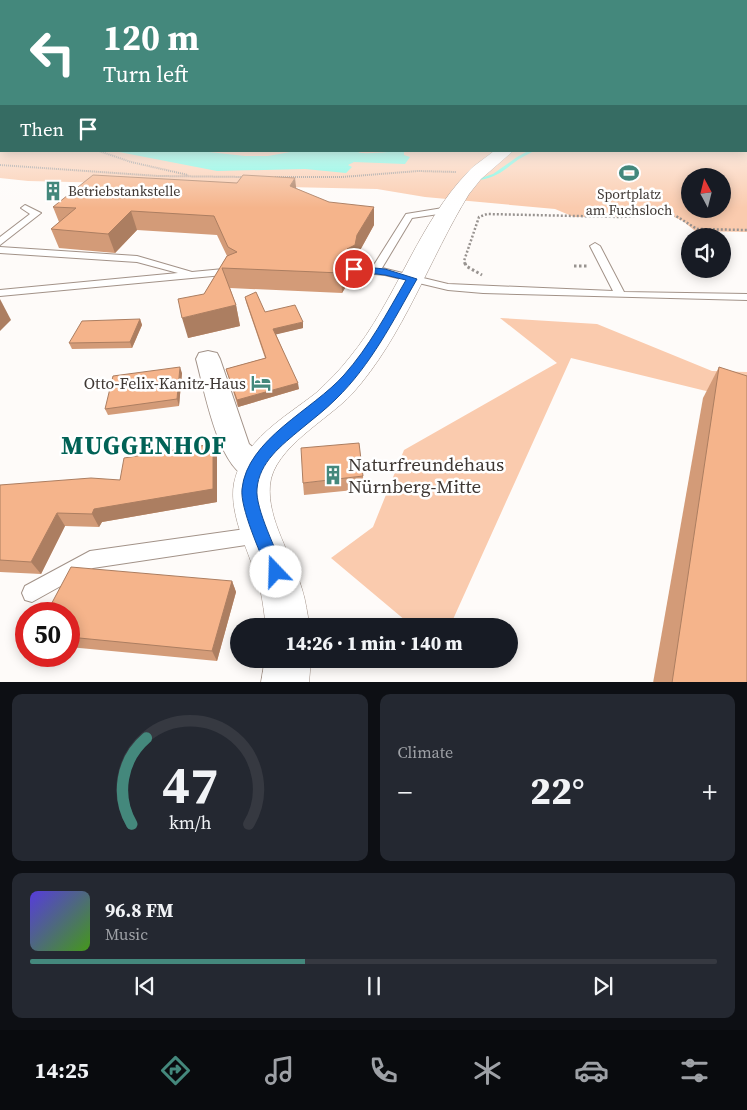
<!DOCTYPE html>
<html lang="en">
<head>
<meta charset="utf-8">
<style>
  body { margin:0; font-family:"Source Serif 4",serif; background:#242831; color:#f1f3f6; height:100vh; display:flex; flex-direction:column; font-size:19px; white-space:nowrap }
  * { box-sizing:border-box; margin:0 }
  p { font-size:16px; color:#9ea1a6 }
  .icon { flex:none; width:28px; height:28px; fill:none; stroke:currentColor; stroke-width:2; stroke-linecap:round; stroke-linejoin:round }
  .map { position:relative; height:682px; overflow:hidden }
  .panel { display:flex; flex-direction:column; gap:12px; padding:12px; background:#0d0f14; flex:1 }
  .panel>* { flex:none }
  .hud { position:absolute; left:0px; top:0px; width:748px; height:152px; box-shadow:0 2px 12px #0003; background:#44887c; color:#fff; overflow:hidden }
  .needle { width:32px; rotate:353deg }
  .buttons { position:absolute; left:681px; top:168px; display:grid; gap:10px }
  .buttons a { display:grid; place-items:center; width:50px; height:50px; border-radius:50%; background:#171b24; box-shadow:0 2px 12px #0003; font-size:25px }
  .speed { position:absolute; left:15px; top:602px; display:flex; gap:10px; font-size:25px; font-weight:700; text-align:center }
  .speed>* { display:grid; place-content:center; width:65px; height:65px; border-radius:50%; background:#171b24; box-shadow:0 2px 12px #0003; line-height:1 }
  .speed .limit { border:8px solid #d22; background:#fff; color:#111 }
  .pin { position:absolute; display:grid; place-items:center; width:42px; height:42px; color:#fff; margin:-21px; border:2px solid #fff; border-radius:50%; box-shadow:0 1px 5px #0007 }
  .me { position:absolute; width:55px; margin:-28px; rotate:339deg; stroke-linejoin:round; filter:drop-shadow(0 0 4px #0008) }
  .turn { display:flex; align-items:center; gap:18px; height:105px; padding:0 20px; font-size:22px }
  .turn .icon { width:65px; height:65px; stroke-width:2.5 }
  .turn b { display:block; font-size:35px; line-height:42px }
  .then { display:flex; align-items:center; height:48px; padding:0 20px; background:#0003; gap:10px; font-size:19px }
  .big { font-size:38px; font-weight:800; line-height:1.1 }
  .panel .card { flex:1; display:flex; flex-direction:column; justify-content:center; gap:8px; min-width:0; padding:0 18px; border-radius:10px; background:#242831 }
  .panel .dial { align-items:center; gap:0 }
  .dial svg { height:130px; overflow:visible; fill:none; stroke:#363941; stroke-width:7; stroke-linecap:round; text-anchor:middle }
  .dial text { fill:#f1f3f6; stroke:none }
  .song { display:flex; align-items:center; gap:15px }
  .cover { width:60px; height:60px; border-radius:8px; background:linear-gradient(135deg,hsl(250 70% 55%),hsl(100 70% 35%)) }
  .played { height:5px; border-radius:2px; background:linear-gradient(90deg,#44887c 40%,#363941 40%) }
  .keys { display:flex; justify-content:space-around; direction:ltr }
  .heat { display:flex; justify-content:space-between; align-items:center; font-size:28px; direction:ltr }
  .panel .tiles { flex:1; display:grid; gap:12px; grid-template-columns:1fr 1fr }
  .card:last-child { grid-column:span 2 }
  .trip { position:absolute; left:230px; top:618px; width:288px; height:50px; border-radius:25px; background:#171b24; box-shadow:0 2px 12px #0003; font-weight:800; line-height:50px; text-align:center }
  .menu { display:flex; height:80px; justify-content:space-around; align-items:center; background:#090b0e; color:#9ea1a6 }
  .menu .icon { width:35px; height:35px }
  .menu .on { color:#44887c }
  .menu b { font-size:22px; color:#f1f3f6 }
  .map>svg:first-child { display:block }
  .green { fill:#facbae; fill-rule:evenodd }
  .water { fill:#76f4de }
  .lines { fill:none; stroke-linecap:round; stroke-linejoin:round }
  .stream { fill:#76f4de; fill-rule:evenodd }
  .service-casing { stroke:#a29288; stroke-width:2 }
  .minor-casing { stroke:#a29288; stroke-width:2 }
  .secondary-casing { stroke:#a29288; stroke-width:1 }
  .path-far2 { stroke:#989390; stroke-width:2; stroke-dasharray:1 1; stroke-linecap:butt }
  .path-far1 { stroke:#989390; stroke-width:2.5; stroke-dasharray:2 2; stroke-linecap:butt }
  .path { stroke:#989390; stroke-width:3; stroke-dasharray:2.5 2.5; stroke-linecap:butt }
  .service { fill:#fff; fill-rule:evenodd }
  .minor { fill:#fff; fill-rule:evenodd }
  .secondary { fill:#fff; fill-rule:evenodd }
  .wall { fill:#d39b78 }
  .shaded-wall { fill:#ac7e61 }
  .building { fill:#f5b48b; stroke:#ac7e61 }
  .route { fill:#1a73e8; stroke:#114b97 }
  .labels { text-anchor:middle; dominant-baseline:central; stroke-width:5; stroke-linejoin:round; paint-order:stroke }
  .far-poi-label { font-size:14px; fill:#3e3733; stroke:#fff; text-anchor:start }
  .poi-label { font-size:16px; fill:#3e3733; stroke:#fff; text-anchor:end }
  .near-poi-label { font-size:19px; fill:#3e3733; stroke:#fff; text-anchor:start }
  .near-district-label { font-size:25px; font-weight:bold; letter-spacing:1px; fill:#016256; stroke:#fff }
</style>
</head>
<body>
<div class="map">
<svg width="747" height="683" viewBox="0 0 747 683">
  <rect width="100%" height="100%" fill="#fefbf9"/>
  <!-- green -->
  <g class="green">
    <path d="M0,113L1,151H746L747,113V232L695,231L683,221L672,216L574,217L555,209L425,197L377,189L28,181L0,178ZM690,176H722V209H690Z"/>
    <path d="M500,318L597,324L712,371L747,372V401L571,358L450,626H412L331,558L373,527L404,450L557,363Z"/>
  </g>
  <!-- water -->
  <path class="water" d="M114,151H200L245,156H268L296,151H357C359,156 393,151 404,151V155L410,157L405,164L354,162L348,165L352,167L346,173L305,169L217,171Z"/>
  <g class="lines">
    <!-- stream -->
    <path class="stream" d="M528,151H534C529,154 524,156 519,159C505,169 498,177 480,180L478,179L493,174L517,157Z"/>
    <defs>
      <g id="service">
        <path d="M25,205L41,213L0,245V237L30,214L21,208Z"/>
        <path d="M449,207L452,208V212L412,218L382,268L448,284L613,291L590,246L595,243L600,246L624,292L747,294V300L483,293L448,290L385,275L354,272L349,269L354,266L372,268L406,214Z"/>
        <path d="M0,247L137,256L192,272L234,268L239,271L234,274L0,296V290L178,273L137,262L0,253Z"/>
        <path d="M259,527L265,529L268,535L265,541L259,543L93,568L32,602L25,600L22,593L25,586L90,551Z"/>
      </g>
      <path id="minor" d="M208,351L217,353L220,359L249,444L266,458L270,467L266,476C263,477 258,479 255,479C219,478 204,387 196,359L199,353Z"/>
      <g id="secondary">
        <path d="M494,151H513L481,179L469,194C429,259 404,336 352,394C329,419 273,448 270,485C267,520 292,555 302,589C306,601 307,614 310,626H266C264,614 263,601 260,589C252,557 228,516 234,483C243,440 284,418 316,393C328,382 340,370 350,357C396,301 417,225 468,172C475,164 486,158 494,151Z"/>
        <path d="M265,659H311L309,683H261Z"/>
      </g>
    </defs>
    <!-- service casing -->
    <use href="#service" class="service-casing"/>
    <!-- minor casing -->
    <use href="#minor" class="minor-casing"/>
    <!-- secondary casing -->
    <use href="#secondary" class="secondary-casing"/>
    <!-- path-far2 -->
    <g class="path-far2">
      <path d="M99,151L131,162L188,175"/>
      <path d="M0,165L158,176L246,177"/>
      <path d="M275,177H342L418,171L456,172"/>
    </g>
    <!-- path-far1 -->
    <path class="path-far1" d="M465,264L464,261L479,217L487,214L620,217L664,214L676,216L697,229L747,230"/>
    <!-- path -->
    <g class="path">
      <path d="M465,263L466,266L482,275"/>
      <path d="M574,266H589"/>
    </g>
    <!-- service -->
    <use href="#service" class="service"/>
    <!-- minor -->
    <use href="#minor" class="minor"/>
    <!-- secondary -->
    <use href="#secondary" class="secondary"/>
  </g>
  <!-- wall -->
  <g class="wall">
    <path d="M296,188L374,225L358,254L356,264L353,266V275L342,293L230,288L236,305L240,326L188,338L204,294L227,256L217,235L137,230L115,253L59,248L51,229L59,222L53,207Z"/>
    <path d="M245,297L265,312L303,328L276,334L299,389L238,407L226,369L265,358L246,302Z"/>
    <path d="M140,319L142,325L132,348L72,349L69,343Z"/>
    <path d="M719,367L747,683H653L703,398Z"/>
    <path d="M182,373L179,406L108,415L105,409Z"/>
    <path d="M213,444L217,457V502L102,522L99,527L65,526L41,574L0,572V485L120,480Z"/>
    <path d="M363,476L364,489L304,495L303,483Z"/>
    <path d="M232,581L236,592L217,661L69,647V614Z"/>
  </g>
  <!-- shaded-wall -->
  <g class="shaded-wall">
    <path d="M295,178L297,195L290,186Z"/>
    <path d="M374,207V225L358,254L356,264L353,266V275L342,293L341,273L347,249L357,235Z"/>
    <path d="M131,211L137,230L115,253L108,234Z"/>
    <path d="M0,299L11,320L0,331Z"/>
    <path d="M236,305L240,326L188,338L182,318Z"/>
    <path d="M140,319L142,325L132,348L130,342Z"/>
    <path d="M303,322V328L274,335L273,329Z"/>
    <path d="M180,367L182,373L179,406L177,399Z"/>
    <path d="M298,383L299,389L238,407L237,400Z"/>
    <path d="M213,444L217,457V502L102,522L99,527L92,514L94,509Z"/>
    <path d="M57,513L65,526L41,574L31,562Z"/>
    <path d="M232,581L236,592L217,661L212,651Z"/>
  </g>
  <!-- building -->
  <g class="building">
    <path d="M93,175L237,183L243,175L295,178L290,186L329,202L374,207L357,235L355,245L347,249L353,256L341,273L222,268L236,305L182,318L178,299L204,294L227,256L237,252L228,247L214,216L131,211L108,234L51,229L76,208L53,207Z"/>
    <path d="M256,292L265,312L295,305L303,322L273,329L298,383L237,400L226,369L266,358L245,297Z"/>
    <path d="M140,319L130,342L69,343L82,321Z"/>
    <path d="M180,367L177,399L105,409L113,376Z"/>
    <path d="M719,367L747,376V683H672Z"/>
    <path d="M359,443L363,476L303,483L301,448Z"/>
    <path d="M213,444V489L94,509L92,514L57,513L31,562L0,560V485L91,478L120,480L124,458Z"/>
    <path d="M71,567L232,581L212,651L69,637V614H46Z"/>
  </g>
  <!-- sky -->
  <linearGradient id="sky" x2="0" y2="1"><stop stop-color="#7acee4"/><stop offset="0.54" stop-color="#fffdfc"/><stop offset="1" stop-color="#fffdfc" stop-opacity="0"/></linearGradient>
  <rect width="747" height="208" fill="url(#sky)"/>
  <!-- route -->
  <path class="route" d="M354,266L385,269L417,279C393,321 371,365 336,399C325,410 313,419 301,429C282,445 259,462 257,489C255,508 277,552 285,572L282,577L276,580L270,577L268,572C260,552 240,508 242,489C247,439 313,410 344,375C369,347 387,313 406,280L385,275L351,271V267Z"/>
  <!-- icons -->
  <defs>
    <symbol id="stadium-bare" viewBox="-9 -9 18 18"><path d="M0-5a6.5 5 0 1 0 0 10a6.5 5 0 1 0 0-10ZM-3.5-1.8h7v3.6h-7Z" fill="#44887c" stroke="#fff" stroke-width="2.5" paint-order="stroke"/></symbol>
    <symbol id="building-bare" viewBox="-9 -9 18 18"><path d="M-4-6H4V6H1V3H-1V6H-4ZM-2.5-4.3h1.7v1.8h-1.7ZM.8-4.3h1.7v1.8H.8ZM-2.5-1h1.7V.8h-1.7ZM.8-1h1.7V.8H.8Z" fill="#44887c" stroke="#fff" stroke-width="2.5" paint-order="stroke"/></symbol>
    <symbol id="hotel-bare" viewBox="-9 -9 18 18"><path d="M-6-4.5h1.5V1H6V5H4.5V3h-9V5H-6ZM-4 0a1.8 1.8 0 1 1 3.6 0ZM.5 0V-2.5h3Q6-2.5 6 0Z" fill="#44887c" stroke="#fff" stroke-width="2.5" paint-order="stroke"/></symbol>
  </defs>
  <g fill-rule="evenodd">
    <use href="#stadium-bare" x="615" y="159" width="28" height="28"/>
    <use href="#building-bare" x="39" y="177" width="28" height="28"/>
    <use href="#hotel-bare" x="247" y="369" width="28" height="28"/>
    <use href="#building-bare" x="319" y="461" width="28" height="28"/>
  </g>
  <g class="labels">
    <!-- far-poi labels -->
    <g class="far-poi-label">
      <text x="68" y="191">Betriebstankstelle</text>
      <text x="629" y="194" text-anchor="middle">Sportplatz<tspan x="629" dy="16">am Fuchsloch</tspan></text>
    </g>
    <!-- poi labels -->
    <g class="poi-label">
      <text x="246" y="383">Otto-Felix-Kanitz-Haus</text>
    </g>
    <!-- near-poi labels -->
    <g class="near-poi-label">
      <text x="348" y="464">Naturfreundehaus<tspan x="348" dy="22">Nürnberg-Mitte</tspan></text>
    </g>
    <!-- near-district labels -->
    <g class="near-district-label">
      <text x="144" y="445">MUGGENHOF</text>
    </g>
  </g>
</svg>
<div class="buttons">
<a><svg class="needle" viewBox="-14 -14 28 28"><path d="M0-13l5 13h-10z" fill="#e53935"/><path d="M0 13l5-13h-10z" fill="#9ea1a6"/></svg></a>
<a><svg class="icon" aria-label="sound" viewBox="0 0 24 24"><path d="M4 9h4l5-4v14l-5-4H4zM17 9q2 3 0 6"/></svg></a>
</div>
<div class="speed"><div class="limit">50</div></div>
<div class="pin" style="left:354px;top:269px;background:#d93025"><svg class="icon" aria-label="arrive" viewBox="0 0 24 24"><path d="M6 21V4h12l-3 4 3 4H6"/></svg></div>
<svg class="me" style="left:276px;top:572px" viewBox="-20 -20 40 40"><circle r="19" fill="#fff"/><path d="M0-13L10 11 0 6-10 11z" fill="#1a73e8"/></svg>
<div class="trip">14:26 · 1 min · 140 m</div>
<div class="hud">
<div class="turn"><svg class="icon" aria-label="left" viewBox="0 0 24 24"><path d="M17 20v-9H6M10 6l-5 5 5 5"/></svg><div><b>120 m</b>Turn left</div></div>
<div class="then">Then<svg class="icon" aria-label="arrive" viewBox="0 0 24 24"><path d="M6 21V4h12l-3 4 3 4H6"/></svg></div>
</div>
</div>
<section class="panel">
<div class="tiles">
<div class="card dial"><svg viewBox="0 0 100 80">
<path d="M14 69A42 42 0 1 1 86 69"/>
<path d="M14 69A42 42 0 0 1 23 16" stroke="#44887c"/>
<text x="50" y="56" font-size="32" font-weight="700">47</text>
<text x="50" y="72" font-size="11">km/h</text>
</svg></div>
<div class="card"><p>Climate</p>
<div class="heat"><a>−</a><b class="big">22°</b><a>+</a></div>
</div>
<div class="card">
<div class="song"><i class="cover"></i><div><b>96.8 FM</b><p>Music</p></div></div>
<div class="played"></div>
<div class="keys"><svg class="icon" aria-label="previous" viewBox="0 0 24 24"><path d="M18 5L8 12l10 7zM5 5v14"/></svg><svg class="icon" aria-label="pause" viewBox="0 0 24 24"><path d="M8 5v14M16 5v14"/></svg><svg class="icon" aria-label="next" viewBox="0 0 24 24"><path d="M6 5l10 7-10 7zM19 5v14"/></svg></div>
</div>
</div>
</section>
<nav class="menu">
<b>14:25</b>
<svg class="icon on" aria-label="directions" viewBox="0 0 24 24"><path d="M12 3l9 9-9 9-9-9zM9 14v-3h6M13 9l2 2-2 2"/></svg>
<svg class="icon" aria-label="music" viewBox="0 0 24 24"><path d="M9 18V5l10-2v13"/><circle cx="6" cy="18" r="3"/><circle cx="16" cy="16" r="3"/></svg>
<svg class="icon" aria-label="phone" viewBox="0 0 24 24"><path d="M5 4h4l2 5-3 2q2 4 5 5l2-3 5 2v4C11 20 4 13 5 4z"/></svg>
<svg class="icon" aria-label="climate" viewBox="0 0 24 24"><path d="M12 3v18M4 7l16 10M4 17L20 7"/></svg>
<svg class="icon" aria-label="car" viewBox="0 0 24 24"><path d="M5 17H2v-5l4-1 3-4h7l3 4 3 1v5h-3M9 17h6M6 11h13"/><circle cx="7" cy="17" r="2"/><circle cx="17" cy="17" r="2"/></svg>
<svg class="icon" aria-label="filters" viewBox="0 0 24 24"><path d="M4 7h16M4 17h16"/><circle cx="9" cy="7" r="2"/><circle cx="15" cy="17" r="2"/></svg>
</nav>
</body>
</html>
